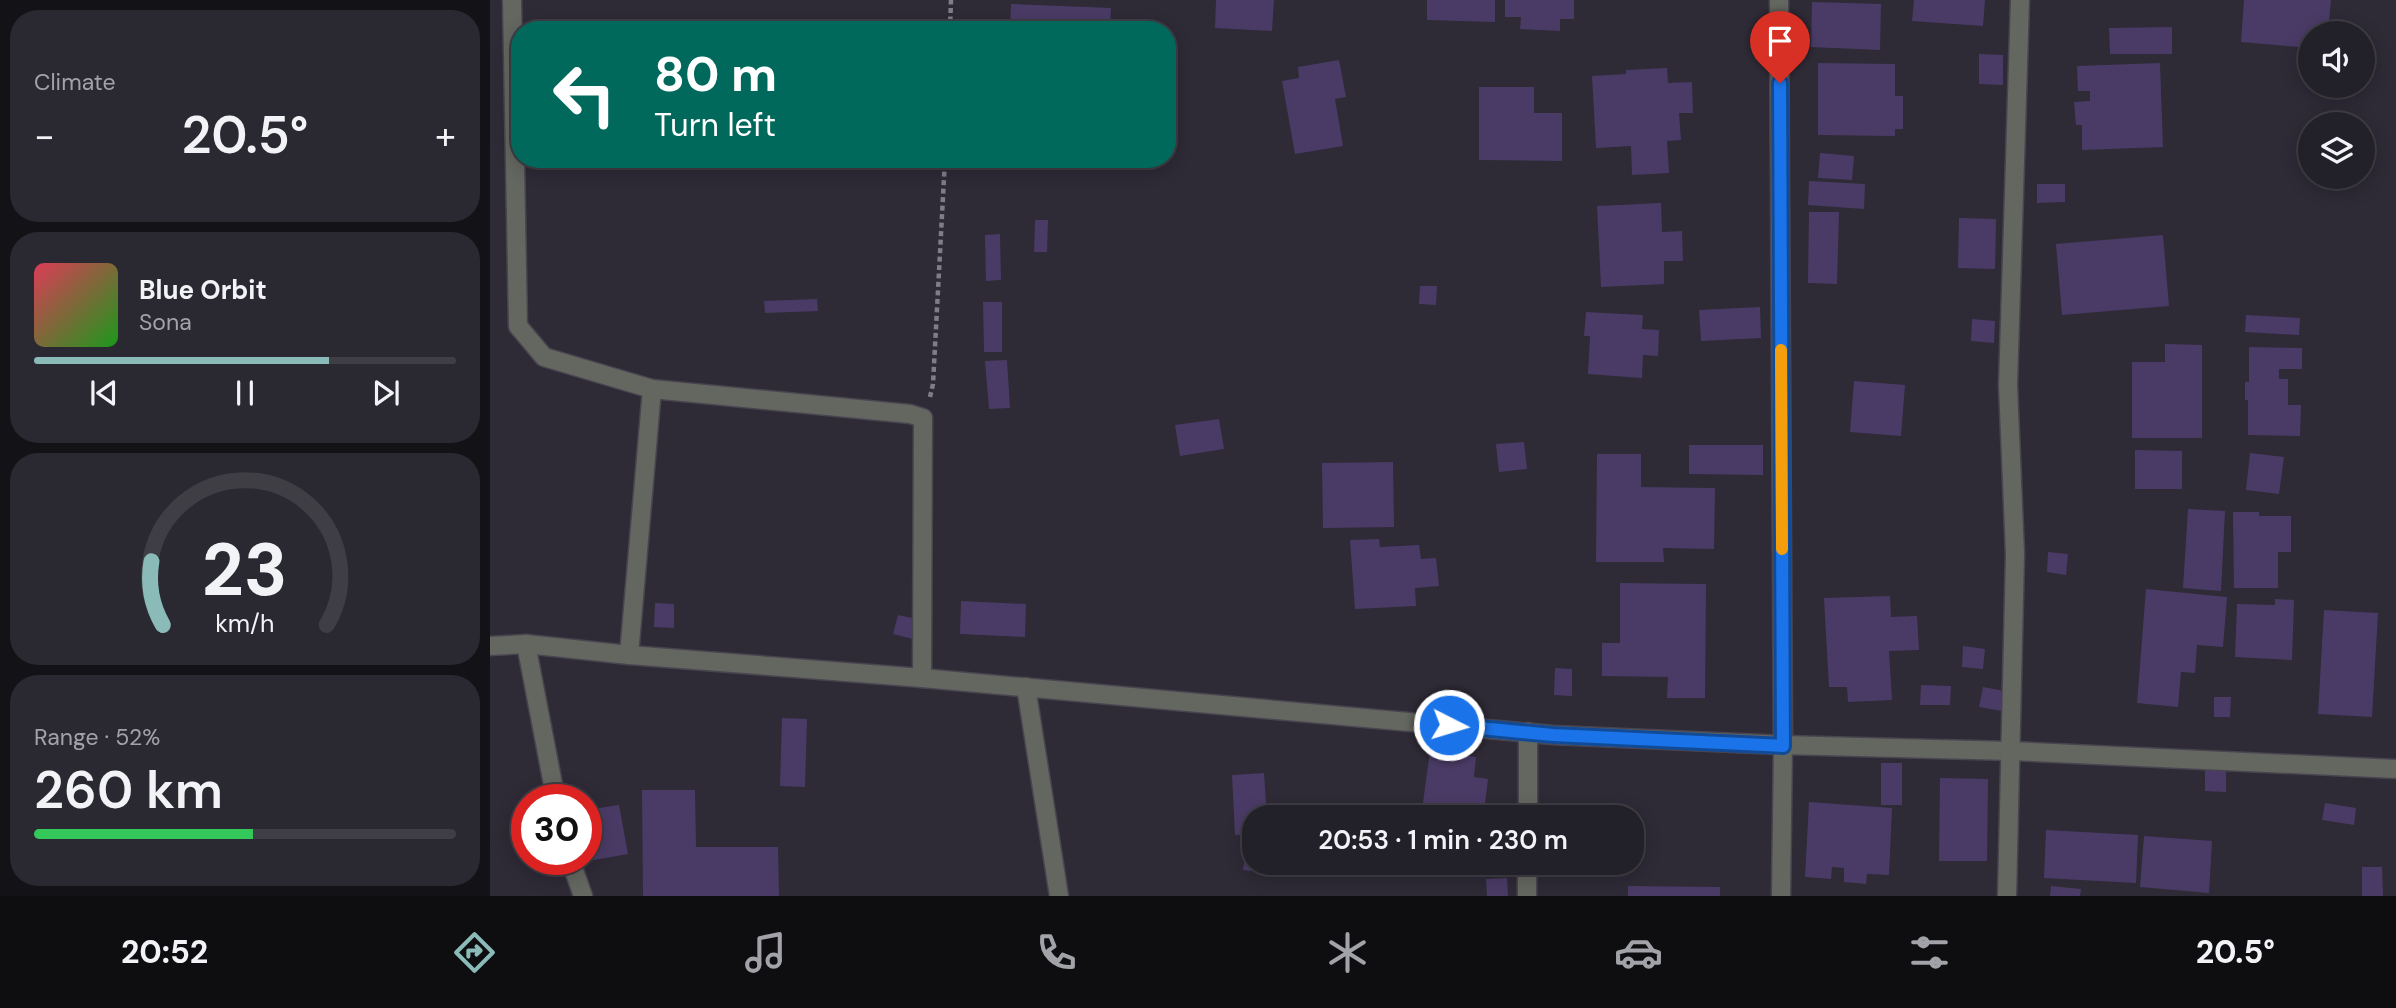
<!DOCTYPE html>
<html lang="en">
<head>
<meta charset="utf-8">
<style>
  body { margin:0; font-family:"DM Sans",sans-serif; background:#2a2830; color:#f1f3f6; height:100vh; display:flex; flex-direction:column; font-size:26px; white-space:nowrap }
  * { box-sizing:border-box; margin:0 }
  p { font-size:23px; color:#a2a3a8 }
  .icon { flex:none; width:38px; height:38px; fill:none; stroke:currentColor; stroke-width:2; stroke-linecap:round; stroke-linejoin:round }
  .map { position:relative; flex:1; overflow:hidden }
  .details { display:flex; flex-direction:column; gap:10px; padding:10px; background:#131216; width:490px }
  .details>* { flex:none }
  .top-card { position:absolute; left:21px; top:21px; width:665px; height:147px; border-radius:28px; box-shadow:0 4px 18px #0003,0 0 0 2px #3f3e45; background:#00695c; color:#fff; overflow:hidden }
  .fabs { position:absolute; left:1808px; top:21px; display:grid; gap:14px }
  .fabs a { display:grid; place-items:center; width:77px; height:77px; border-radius:50%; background:#222028; box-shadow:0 4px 18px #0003,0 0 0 2px #3f3e45; font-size:35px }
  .speed { position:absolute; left:21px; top:784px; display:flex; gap:14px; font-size:35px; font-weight:700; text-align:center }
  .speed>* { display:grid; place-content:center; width:91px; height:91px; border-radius:50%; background:#222028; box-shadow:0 4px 18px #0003,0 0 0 2px #3f3e45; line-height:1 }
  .speed .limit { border:10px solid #d22; background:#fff; color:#111 }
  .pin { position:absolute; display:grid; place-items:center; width:60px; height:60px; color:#fff; margin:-72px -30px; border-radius:50% 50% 50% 0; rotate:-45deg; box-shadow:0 0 7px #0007 }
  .pin .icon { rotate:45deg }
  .me { position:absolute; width:77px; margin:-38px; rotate:95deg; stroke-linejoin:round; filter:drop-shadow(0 0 5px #0008) }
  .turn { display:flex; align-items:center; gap:24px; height:147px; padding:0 28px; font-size:32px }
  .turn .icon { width:91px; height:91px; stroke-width:2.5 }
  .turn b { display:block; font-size:49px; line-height:60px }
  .big { font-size:52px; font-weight:600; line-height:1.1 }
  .details .tile { flex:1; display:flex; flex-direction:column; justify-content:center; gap:10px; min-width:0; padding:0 24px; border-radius:28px; background:#2a2830 }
  .details .dial { align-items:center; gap:0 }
  .dial svg { height:182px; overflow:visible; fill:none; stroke:#3f3e45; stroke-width:7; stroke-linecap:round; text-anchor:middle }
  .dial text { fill:#f1f3f6; stroke:none }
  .song { display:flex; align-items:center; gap:21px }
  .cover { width:84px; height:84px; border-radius:10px; background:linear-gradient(135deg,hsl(350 70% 55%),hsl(120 70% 35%)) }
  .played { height:7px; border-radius:4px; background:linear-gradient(90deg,#8bbbb9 70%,#3f3e45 70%) }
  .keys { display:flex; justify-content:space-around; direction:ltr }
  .heat { display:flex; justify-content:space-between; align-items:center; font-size:38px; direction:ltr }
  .charge { height:10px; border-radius:5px; background:linear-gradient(90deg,#34c759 52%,#3f3e45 0) }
  .trip { position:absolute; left:752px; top:805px; width:402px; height:70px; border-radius:28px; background:#222028; box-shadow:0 4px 18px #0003,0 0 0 2px #3f3e45; font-weight:600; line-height:70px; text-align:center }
  .menu { display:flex; height:112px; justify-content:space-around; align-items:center; background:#0e0d10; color:#a2a3a8 }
  .menu .icon { width:49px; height:49px }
  .menu .selected { color:#8bbbb9 }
  .menu b { font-size:32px; color:#f1f3f6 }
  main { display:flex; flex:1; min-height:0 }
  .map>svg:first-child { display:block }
  .building { fill:#4a3b66 }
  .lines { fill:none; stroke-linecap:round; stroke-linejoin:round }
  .minor-casing { stroke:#484550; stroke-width:21 }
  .path { stroke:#807d87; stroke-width:4.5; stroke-dasharray:5 3.5; stroke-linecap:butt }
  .minor { stroke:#646660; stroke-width:18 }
  .route-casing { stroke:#114b97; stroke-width:18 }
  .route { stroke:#1a73e8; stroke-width:12 }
  .slow { stroke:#f59e0b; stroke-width:12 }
</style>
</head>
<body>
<main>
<section class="details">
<div class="tile"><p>Climate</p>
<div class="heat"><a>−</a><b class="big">20.5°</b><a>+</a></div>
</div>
<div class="tile">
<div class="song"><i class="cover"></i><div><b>Blue Orbit</b><p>Sona</p></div></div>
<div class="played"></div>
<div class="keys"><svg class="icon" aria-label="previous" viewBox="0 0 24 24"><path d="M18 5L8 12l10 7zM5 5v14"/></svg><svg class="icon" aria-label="pause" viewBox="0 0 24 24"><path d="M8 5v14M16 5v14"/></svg><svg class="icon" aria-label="next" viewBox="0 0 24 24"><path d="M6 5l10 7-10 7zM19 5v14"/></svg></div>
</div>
<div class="tile dial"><svg viewBox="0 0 100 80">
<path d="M14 69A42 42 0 1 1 86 69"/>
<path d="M14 69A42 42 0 0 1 9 41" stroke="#8bbbb9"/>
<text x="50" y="56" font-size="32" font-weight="700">23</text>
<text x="50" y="72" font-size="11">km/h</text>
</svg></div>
<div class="tile"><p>Range · 52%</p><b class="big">260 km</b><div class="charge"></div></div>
</section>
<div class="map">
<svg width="1906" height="896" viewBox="0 0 1906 896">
  <rect width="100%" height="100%" fill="#2e2a36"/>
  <!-- building -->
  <g class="building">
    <path d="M726,0H784L782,31L725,28Z"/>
    <path d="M937,0H1005V22L937,20Z"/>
    <path d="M1015,0H1084V19H1070V31L1030,29L1031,17H1015Z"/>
    <path d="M1424,0H1495L1493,26L1422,21Z"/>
    <path d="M1754,0H1841L1838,33H1820V48L1751,42Z"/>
    <path d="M1322,2L1391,4L1390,50L1321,47Z"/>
    <path d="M521,4L621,8L620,30H520Z"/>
    <path d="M1682,27V54H1620L1619,28Z"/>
    <path d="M1489,54L1513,55V85L1489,84Z"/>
    <path d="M849,60L856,97L845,99L853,146L805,154L792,81L809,78L808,67Z"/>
    <path d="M1328,63L1405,64V96H1413V129H1405V136L1328,135Z"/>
    <path d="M1670,63L1673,147L1592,150V125H1586L1584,102L1600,101V91H1588L1587,66Z"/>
    <path d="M1177,68L1178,83L1202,82L1203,113H1189L1191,140L1177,141L1179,173L1142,175L1141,146L1106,148L1102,76L1136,74V70Z"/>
    <path d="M989,87H1044V113H1072V161L989,160Z"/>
    <path d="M1330,153L1364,156L1362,180L1328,178Z"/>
    <path d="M1319,181L1375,184L1374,209L1318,205Z"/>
    <path d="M1547,184H1575V202L1547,203Z"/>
    <path d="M1171,203L1172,232L1192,231L1193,261H1174V284L1111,287L1107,206Z"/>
    <path d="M1319,212H1349L1347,284L1318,283Z"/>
    <path d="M1469,218L1506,219L1505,269L1468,268Z"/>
    <path d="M545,220H558L557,252H544Z"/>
    <path d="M510,234L511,280L496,281L495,235Z"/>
    <path d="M1673,235L1679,306L1572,315L1566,244Z"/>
    <path d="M930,286H947L946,305L929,304Z"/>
    <path d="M327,299L328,311L275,313L274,301Z"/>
    <path d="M493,302H512V352H494Z"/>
    <path d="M1270,307L1271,338L1211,341L1209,310Z"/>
    <path d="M1096,312L1153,315L1152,329L1169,330L1168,356L1153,355L1152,378L1098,374L1100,336H1094Z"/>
    <path d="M1756,315L1810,318L1809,335L1755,332Z"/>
    <path d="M1482,319L1505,321L1504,343L1481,341Z"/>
    <path d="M1675,344L1712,345V438H1642V362H1675Z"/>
    <path d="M1759,347L1812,348V369H1789V379H1798V405H1811L1810,436L1758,435V400H1755V382H1759Z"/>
    <path d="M517,360L520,408L499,409L495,361Z"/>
    <path d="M1364,381L1415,385L1411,436L1360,432Z"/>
    <path d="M729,419L734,449L690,456L685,425Z"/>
    <path d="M1034,442L1037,469L1009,472L1006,444Z"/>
    <path d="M1199,445H1273V475L1199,474Z"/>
    <path d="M1645,450L1692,451V489H1645Z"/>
    <path d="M1760,453L1794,457L1789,494L1756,490Z"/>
    <path d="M1107,454H1151V487L1225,488L1224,549L1173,548L1174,562H1106Z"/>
    <path d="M903,462L904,527L833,528L832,463Z"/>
    <path d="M1698,509L1735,511L1731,591L1693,588Z"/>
    <path d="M1743,512H1769V516H1801V552H1788V588H1744Z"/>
    <path d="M889,539L890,547L929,545L931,559L946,558L949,586L925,588L926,606L865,609L860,540Z"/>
    <path d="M1558,552L1578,554L1576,575L1557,572Z"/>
    <path d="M1130,583L1216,584L1215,698H1177L1178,677L1112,676V643H1130Z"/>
    <path d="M1656,589L1737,597L1733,647L1707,645L1705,673L1691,672L1688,707L1647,703Z"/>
    <path d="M1400,596L1401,617L1427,616L1429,650L1399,651L1402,700L1358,702L1357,687H1339L1334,598Z"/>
    <path d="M1785,599L1804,600L1802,660L1745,657L1747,604L1785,605Z"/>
    <path d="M471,601L536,604L535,637L470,634Z"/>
    <path d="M165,603L184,604V628L164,627Z"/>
    <path d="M1834,610L1888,613L1882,717L1828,714Z"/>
    <path d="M408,615L427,619L423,639L403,634Z"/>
    <path d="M1473,646L1495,649L1493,669L1472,667Z"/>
    <path d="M1065,668L1082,669V696L1064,695Z"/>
    <path d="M1431,685L1461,686L1460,705H1430Z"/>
    <path d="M1493,687L1515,691L1512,711L1489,707Z"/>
    <path d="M1724,697H1741L1740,717H1724Z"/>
    <path d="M292,718L317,719L315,787L290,786Z"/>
    <path d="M940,751L986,757L984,777L998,779L995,803L998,804L997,817H931Z"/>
    <rect x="1391" y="763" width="21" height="42"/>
    <path d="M1715,766H1736V792L1715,791Z"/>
    <path d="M774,773L777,817H765V834L745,835L742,775Z"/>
    <path d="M1450,778L1498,779L1497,861H1449Z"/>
    <path d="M152,790H205L206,847H288L289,896H153Z"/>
    <path d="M1319,802L1402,808L1399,875L1377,874L1376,884L1354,882V868L1342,867L1341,879L1315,877Z"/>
    <path d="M1835,803L1866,808L1864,825L1832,820Z"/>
    <path d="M129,805L138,854L87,863L86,859H96V810Z"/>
    <path d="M1556,830L1648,835L1646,883L1554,878Z"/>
    <path d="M1654,836L1722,841L1719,893L1650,887Z"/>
    <path d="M757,843L765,844V863H782L781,873L753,870Z"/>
    <path d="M997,863H1015V872L997,871Z"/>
    <path d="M1872,867H1892L1893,896H1872Z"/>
    <path d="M1017,878L1018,896H997L996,879Z"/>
    <path d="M1138,886L1230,887V896H1138Z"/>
    <path d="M1561,886L1591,889L1590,896H1560Z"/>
  </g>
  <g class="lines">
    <defs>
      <g id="minor">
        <path d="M22,0L28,326L54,357L162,389L420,414L433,418L432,678"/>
        <path d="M1289,0L1293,745L1291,896"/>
        <path d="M36,644L66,800"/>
        <path d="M0,646L36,644L139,655L432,678L1063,735L1293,745L1521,751L1906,769"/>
        <path d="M139,655L162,389"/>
        <path d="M536,687L569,896"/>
        <path d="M1038,817V732"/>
        <path d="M80,859L93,896"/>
        <path d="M1037,896V863"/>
        <path d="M1517,896L1525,554L1518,385L1530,0"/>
      </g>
    </defs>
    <!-- minor casing -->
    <use href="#minor" class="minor-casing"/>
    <!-- path -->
    <g class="path">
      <path d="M460,30L461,0"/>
      <path d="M440,397L443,384L455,159"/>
    </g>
    <!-- minor -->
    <use href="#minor" class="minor"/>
  </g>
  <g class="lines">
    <defs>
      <path id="route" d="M959,725L1063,735L1293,746L1290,83"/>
    </defs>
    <!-- route casing -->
    <use href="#route" class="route-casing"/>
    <!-- route -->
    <use href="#route" class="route"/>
    <!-- slow -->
    <path class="slow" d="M1291,350L1292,549"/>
  </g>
</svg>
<div class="fabs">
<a><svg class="icon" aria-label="sound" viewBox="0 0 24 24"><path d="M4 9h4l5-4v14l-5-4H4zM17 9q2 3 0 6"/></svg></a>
<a><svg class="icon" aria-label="layers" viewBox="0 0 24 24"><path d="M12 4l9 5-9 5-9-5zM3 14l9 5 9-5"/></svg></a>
</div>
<div class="speed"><div class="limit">30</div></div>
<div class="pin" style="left:1290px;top:83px;background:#d93025"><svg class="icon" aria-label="arrive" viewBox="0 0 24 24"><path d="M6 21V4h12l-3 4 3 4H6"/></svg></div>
<svg class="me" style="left:959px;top:725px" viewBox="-20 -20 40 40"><circle r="17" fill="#1a73e8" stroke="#fff" stroke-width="3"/><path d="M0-11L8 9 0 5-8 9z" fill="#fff"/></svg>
<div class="trip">20:53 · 1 min · 230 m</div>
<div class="top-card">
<div class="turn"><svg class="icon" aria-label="left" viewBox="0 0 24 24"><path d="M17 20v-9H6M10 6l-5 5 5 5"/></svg><div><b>80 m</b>Turn left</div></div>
</div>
</div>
</main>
<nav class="menu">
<b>20:52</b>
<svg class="icon selected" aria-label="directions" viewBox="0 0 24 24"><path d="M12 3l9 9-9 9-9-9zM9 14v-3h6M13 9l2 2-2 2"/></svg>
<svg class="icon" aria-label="music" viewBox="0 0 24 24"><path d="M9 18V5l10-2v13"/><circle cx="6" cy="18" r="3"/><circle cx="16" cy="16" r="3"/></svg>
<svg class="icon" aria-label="phone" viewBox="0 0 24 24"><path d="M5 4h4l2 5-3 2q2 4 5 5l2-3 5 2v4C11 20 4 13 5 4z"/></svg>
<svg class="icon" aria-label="climate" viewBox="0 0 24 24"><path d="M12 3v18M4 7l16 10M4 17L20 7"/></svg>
<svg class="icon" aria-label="car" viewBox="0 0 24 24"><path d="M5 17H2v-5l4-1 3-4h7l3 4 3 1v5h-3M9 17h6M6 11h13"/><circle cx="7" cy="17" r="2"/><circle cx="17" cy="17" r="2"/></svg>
<svg class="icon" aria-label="filters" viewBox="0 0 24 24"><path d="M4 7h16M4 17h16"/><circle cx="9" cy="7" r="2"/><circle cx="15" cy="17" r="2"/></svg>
<b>20.5°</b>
</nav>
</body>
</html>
